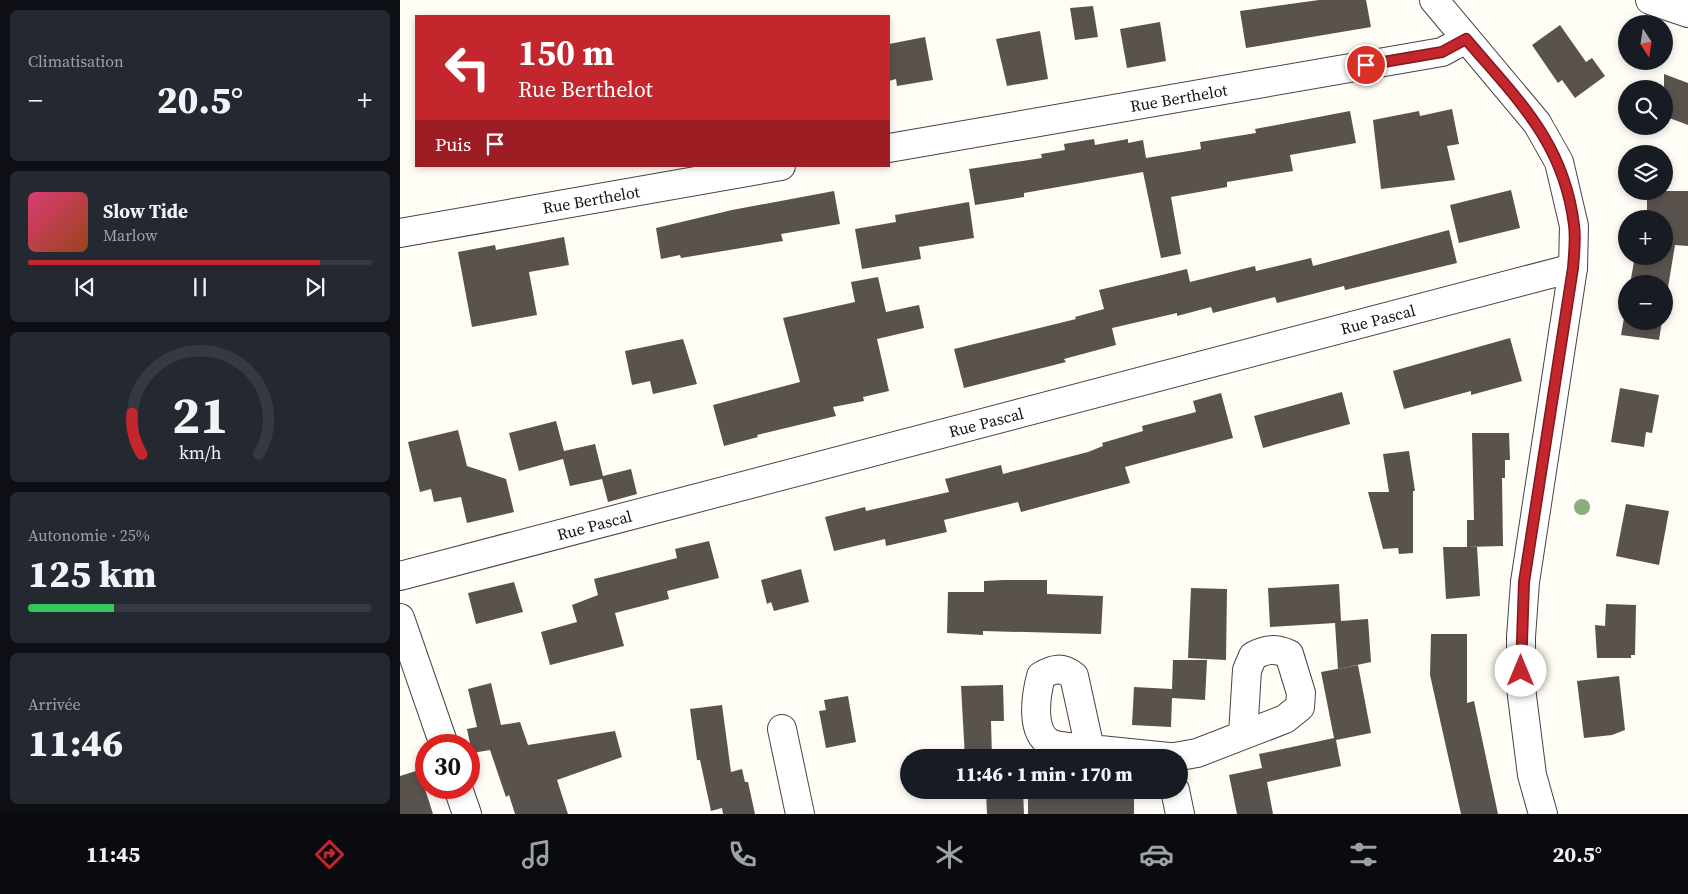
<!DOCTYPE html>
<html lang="fr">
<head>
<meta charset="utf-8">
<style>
  body { margin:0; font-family:"Source Serif 4",serif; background:#242831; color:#f1f3f6; height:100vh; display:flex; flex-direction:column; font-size:19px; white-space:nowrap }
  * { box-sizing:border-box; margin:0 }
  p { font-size:16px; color:#9ea1a6 }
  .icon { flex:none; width:28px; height:28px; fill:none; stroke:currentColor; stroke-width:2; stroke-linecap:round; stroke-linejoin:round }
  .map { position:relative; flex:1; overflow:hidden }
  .sheet { display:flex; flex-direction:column; gap:10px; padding:10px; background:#0d0f14; width:400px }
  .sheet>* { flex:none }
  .hud { position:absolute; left:15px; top:15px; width:475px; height:152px; border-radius:0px; box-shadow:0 2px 8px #0003; background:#c4262e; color:#fff; overflow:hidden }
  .needle { width:32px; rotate:168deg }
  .fabs { position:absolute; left:1218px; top:15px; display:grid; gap:10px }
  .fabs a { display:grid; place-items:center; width:55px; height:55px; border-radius:50%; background:#171b24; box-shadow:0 2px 8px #0003; font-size:25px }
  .speed { position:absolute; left:15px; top:734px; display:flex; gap:10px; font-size:25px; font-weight:700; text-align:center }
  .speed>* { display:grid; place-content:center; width:65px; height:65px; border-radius:50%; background:#171b24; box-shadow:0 2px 8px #0003; line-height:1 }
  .speed .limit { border:8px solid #d22; background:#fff; color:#111 }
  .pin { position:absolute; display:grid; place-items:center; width:42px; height:42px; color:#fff; margin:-21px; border:2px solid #fff; border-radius:50%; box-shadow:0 1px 5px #0007 }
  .me { position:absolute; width:55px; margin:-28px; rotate:0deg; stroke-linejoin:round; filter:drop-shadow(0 0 4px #0008) }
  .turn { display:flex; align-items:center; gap:18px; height:105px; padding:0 20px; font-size:22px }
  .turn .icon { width:65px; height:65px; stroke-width:2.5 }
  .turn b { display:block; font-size:35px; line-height:42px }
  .then { display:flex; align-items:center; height:48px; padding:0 20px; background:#0003; gap:10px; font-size:19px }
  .big { font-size:38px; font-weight:800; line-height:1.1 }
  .sheet .widget { flex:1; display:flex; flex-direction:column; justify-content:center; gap:8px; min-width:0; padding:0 18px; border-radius:8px; background:#242831 }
  .sheet .dial { align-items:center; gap:0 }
  .dial svg { height:130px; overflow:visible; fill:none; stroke:#363941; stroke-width:7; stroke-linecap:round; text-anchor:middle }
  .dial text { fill:#f1f3f6; stroke:none }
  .song { display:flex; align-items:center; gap:15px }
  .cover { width:60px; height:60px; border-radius:8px; background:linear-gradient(135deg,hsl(340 70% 55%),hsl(20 70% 35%)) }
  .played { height:5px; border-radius:2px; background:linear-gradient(90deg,#c4262e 85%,#363941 85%) }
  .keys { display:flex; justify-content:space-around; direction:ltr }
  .heat { display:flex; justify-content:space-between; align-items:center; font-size:28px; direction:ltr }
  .charge { height:8px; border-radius:4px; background:linear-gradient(90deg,#34c759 25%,#363941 0) }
  .trip { position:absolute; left:500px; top:749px; width:288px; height:50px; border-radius:25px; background:#171b24; box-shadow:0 2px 8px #0003; font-weight:800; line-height:50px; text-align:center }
  .tabs { display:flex; height:80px; justify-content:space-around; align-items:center; background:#090b0e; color:#9ea1a6 }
  .tabs .icon { width:35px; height:35px }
  .tabs .active { color:#c4262e }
  .tabs b { font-size:22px; color:#f1f3f6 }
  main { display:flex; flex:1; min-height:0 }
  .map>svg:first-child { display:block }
  .building { fill:#5a524d }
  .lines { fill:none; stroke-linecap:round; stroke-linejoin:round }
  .minor-casing { stroke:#444; stroke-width:30 }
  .minor { stroke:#fff; stroke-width:28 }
  .tree { fill:#8dad7f }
  .route-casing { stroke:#7f191e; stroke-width:12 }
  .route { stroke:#c4262e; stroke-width:9 }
  .labels { text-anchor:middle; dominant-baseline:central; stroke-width:5; stroke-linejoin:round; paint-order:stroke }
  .street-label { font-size:16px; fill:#111; stroke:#fff }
</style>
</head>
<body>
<main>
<section class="sheet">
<div class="widget"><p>Climatisation</p>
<div class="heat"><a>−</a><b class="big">20.5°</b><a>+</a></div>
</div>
<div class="widget">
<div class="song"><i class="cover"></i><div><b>Slow Tide</b><p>Marlow</p></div></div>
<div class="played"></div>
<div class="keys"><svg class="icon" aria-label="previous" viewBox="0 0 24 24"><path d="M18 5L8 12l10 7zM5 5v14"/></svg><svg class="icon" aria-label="pause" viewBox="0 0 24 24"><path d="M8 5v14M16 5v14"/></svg><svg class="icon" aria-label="next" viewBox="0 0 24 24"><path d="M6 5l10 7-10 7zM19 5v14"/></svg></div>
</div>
<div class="widget dial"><svg viewBox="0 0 100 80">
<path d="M14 69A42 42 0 1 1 86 69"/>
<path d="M14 69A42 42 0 0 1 8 44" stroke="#c4262e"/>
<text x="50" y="56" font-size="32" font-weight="700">21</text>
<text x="50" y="72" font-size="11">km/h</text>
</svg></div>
<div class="widget"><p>Autonomie · 25%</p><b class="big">125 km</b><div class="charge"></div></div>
<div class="widget"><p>Arrivée</p><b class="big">11:46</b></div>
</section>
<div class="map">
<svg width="1288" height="814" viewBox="0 0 1288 814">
  <rect width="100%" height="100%" fill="#fffdf5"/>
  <!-- building -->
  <g class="building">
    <path d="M919,0H966L971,27L846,48L840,11Z"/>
    <path d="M693,6L698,37L675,40L670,8Z"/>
    <path d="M760,22L766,61L727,68L720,29Z"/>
    <path d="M1160,25L1186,62L1192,58L1205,76L1175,98L1162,80L1158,83L1132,45Z"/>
    <path d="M640,31L648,79L607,86L596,39Z"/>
    <path d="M525,37L533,80L497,86L496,79L489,81V44Z"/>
    <path d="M1264,74L1288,83V125L1264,116Z"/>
    <path d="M1052,109L1059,144L1047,146L1055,180L981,189L973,120L1019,111L1020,116Z"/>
    <path d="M950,111L956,143L890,155L893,171L827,182V187L771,197L781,254L761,258L743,172L624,193V197L575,205L569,169L642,158L641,154L665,150L664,144L694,139L695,145L728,139V143L743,140L746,158L801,149L800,142L856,133L855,129Z"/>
    <path d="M1111,190L1120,228L1059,243L1050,205Z"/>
    <path d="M434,191L440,224L381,234L383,241L281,258L280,255L261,259L256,228L332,210Z"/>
    <path d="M1247,191H1288V246L1275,245L1264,312V284H1230L1235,256H1264V219H1247Z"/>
    <path d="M569,202L574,238L519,247L521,259L462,269L455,229L496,222L495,215Z"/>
    <path d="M1049,230L1057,263L945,290L944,286L877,303L875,297L813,313L811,307L777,316V313L712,328L716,345L664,359L666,362L564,388L554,349L676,319L675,317L704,309L699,290L787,269L790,282L855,266L856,271L911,258L913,266Z"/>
    <path d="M164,237L169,265L129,272L137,315L72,327L58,252L95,245L96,250Z"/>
    <path d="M478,277L486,312L519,305L524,328L477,339L489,391L463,397L464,401L433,407L436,416L357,435L358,437L324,446L313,405L400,382L383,318L455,302L451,282Z"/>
    <path d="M1226,307V321H1262L1259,340L1221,335Z"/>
    <path d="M1110,338L1122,381L1071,395V391L1004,409L993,371Z"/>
    <path d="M283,339L297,384L253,394L250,381L232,385L225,351Z"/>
    <path d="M1220,388L1259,395L1252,433L1246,432L1244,447L1211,442Z"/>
    <path d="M942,392L950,424L863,448L854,416Z"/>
    <path d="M821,393L833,438L725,467L730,483L621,512L618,502L544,520L547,532L486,546L485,539L434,551L425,517L465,507L466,511L549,492L545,479L601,465L603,474L688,452L703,446L702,443L743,431L742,426L796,412L793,401Z"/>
    <path d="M156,421L164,451L195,444L203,476L231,469L237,494L208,502L202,479L170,486L163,459L119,471L109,433Z"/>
    <path d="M58,430L67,466L106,479L114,512L67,523L61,497L34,502L31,489L20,492L8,442Z"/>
    <path d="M1072,433H1109L1110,460H1105V478H1102L1103,546L1067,547V520H1074Z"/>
    <path d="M1009,451L1015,491H1013V553L999,554L998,548L983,549L968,492H989L983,454Z"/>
    <path d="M1226,504L1269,511L1259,565L1216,556Z"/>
    <path d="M309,541L319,578L267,591L269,599L215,613L224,646L150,665L141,632L177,622L172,605L198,595L194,579L277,558L275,549Z"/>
    <path d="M1043,547H1077L1080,596L1046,599Z"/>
    <path d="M401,569L409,602L374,611L371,602L367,604L361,580Z"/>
    <path d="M604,580H647V594L703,596L701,634L583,631V635L547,633L548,592H584V581Z"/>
    <path d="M114,582L123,612L76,624L68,593Z"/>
    <path d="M939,584L941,621L968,619L971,662L938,669L935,623L870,627L868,588Z"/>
    <path d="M791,588L827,589L826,660L788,658Z"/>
    <path d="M1206,604L1236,605L1235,655H1231V658H1197L1195,625L1205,626Z"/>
    <path d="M1031,634H1067V703L1074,701L1098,814H1061L1030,675Z"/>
    <path d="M773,660H807L805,700L772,698L771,727L732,725L734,687L772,689Z"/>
    <path d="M958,665L971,733L936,740L941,766L867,782L873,814H837L829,775L862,768L859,754L934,738L921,672Z"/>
    <path d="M1219,676L1225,730L1212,735L1184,738L1177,681Z"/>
    <path d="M91,683L101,725L120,722L128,745L215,731L222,757L157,780L168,814H115L109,795L106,797L90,750L72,753L67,729L77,727L68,689Z"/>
    <path d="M603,685L604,721H591L592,758H565L561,686Z"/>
    <path d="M448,696L456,742L426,748L419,711L426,710L424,700Z"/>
    <path d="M322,705L331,772L342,769L345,782H348L355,814H323L322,808L311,811L300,760H297L290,709Z"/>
    <path d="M19,770L33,814H0V776Z"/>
    <path d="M586,790H623L624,814H587Z"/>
    <path d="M734,790V814H628V794Z"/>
  </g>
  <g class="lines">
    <defs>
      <g id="minor">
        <path d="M1034,0L1137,123L1159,162L1174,226L1173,268L1125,582L1121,637V688L1132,775L1143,814"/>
        <path d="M1250,0L1288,13"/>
        <path id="s1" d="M489,148L1042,52L1066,39"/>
        <path id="s2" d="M0,233L381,166"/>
        <path id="s3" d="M0,576L1173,268"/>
        <path d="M0,618L44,745"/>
        <path d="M382,729L400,814"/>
        <path d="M690,749C678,747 660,748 650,743C630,732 636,695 641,676C654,668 662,667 674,676L690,749L769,757"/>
        <path d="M769,758L797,753L885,719L900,707L901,693L889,654C875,648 866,649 853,656L847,670L843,734"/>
        <path d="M58,788L67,814"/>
        <path d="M775,790L780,814"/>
      </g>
    </defs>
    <!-- minor casing -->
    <use href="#minor" class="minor-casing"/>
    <!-- minor -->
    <use href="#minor" class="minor"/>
  </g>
  <!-- trees -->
  <circle class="tree" cx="1182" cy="507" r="8"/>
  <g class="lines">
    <defs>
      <path id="route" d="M966,65L1042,52L1066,39C1117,99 1164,142 1174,225C1176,239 1174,254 1173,268L1124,582L1121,671"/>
    </defs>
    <!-- route casing -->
    <use href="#route" class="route-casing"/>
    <!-- route -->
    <use href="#route" class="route"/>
  </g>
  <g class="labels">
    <!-- street labels -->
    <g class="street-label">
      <text stroke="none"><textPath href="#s1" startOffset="294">Rue Berthelot</textPath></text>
      <text stroke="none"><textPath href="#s2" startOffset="194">Rue Berthelot</textPath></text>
      <text stroke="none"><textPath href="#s3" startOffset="1011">Rue Pascal</textPath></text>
      <text stroke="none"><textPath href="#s3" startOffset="606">Rue Pascal</textPath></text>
      <text stroke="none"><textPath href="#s3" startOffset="201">Rue Pascal</textPath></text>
    </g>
  </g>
</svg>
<div class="fabs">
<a><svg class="needle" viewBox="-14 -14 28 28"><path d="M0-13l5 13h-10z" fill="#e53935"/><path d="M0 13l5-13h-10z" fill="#9ea1a6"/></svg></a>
<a><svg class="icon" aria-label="search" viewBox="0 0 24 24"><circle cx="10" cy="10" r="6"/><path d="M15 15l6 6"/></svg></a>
<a><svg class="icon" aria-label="layers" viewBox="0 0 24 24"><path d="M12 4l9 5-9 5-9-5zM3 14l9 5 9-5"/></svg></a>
<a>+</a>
<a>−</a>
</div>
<div class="speed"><div class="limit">30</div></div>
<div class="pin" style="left:966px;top:65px;background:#d93025"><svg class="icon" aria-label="arrive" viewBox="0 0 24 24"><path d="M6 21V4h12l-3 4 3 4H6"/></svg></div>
<svg class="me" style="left:1121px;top:671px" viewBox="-20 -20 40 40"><circle r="19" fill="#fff"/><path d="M0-13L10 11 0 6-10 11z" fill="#c4262e"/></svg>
<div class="trip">11:46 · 1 min · 170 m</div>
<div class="hud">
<div class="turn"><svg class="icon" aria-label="left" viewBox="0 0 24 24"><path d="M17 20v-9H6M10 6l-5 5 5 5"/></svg><div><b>150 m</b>Rue Berthelot</div></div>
<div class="then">Puis<svg class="icon" aria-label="arrive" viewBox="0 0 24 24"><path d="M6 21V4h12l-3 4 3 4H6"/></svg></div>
</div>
</div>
</main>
<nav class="tabs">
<b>11:45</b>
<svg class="icon active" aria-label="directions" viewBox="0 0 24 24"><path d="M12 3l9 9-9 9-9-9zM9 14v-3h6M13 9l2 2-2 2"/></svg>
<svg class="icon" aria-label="music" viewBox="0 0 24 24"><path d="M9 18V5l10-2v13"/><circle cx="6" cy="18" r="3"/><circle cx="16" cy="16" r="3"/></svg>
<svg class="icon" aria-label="phone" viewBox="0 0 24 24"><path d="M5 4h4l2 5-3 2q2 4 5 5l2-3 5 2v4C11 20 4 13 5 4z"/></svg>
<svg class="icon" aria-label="climate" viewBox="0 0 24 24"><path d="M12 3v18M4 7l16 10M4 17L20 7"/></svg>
<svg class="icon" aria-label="car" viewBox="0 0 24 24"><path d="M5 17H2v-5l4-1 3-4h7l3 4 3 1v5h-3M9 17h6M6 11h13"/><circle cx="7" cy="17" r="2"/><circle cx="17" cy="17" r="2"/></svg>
<svg class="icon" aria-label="filters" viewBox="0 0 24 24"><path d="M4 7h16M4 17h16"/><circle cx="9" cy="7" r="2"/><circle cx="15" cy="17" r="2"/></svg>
<b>20.5°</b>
</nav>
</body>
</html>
